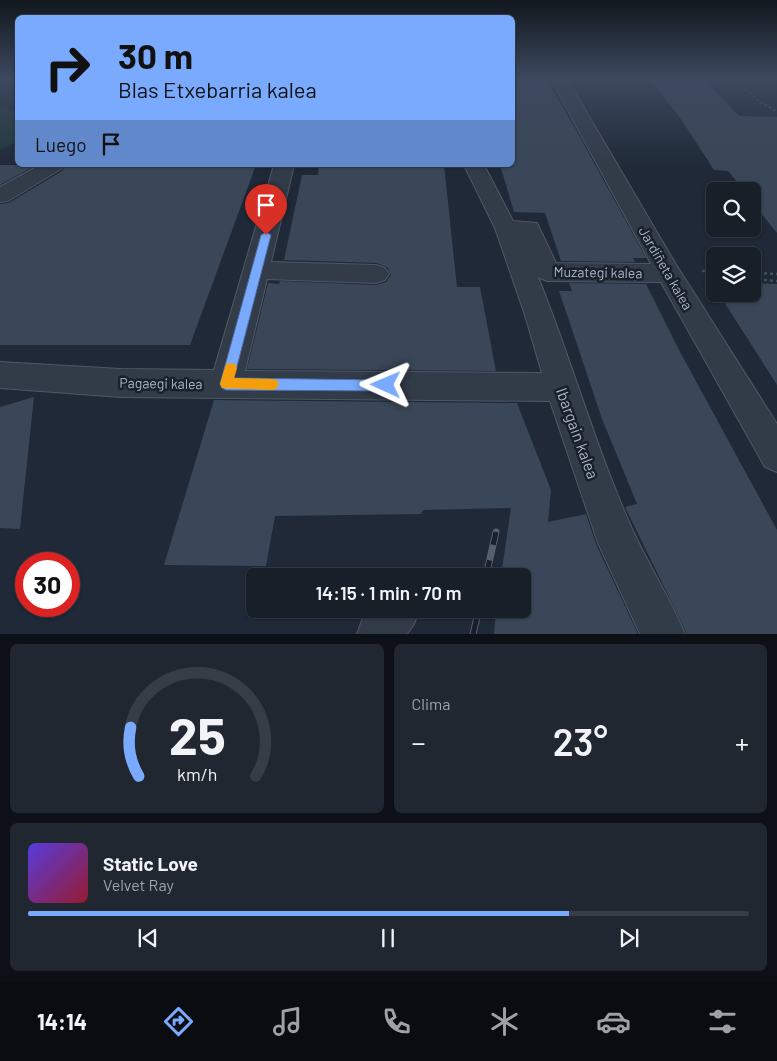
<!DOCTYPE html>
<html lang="es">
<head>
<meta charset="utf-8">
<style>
  body { margin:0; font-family:Barlow,sans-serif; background:#202731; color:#f1f3f6; height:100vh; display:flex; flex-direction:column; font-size:19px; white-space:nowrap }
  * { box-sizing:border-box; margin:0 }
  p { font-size:16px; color:#9ea2a8 }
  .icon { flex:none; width:28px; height:28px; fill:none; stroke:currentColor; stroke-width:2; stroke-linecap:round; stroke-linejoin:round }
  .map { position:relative; height:634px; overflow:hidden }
  .drawer { display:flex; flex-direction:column; gap:10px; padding:10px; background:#0d1117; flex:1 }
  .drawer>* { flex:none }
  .guide { position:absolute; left:15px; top:15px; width:500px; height:152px; border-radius:8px; box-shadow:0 1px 4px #0004,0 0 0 1px #363d46; background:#79aafd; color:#111; overflow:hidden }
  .buttons { position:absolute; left:706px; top:182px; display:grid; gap:10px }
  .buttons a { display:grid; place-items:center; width:55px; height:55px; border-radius:8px; background:#171f29; box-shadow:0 1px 4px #0004,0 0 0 1px #363d46; font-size:25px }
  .speed { position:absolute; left:15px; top:552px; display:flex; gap:10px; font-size:25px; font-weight:700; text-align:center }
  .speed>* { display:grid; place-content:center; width:65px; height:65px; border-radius:50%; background:#171f29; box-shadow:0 1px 4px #0004,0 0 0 1px #363d46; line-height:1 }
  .speed .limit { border:8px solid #d22; background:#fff; color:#111 }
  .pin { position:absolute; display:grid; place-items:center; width:42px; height:42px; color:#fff; margin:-51px -21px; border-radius:50% 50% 50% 0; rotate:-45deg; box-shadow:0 0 5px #0007 }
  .pin .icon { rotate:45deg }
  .me { position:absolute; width:55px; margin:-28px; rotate:271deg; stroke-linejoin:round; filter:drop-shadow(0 0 4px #0008) }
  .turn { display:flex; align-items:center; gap:18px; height:105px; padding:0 20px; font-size:22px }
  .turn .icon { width:65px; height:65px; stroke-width:2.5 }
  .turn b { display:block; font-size:35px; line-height:42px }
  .then { display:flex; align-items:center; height:48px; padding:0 20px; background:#0003; gap:10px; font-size:19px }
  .big { font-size:38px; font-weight:600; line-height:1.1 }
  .drawer .tile { flex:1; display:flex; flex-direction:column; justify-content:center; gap:8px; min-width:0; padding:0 18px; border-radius:8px; background:#202731 }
  .drawer .dial { align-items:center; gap:0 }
  .dial svg { height:130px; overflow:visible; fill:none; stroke:#363d46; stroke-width:7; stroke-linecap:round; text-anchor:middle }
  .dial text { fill:#f1f3f6; stroke:none }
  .song { display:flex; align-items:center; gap:15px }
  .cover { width:60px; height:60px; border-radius:8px; background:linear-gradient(135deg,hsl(250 70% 55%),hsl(350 70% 35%)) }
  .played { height:5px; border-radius:2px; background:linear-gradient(90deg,#79aafd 75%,#363d46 75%) }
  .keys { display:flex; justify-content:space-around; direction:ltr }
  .heat { display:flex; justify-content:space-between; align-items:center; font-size:28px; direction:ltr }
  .drawer .tiles { flex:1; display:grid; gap:10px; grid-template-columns:1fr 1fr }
  .tile:last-child { grid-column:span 2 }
  .trip { position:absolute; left:246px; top:568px; width:285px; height:50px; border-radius:8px; background:#171f29; box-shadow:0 1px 4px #0004,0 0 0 1px #363d46; font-weight:600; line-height:50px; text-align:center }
  .menu { display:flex; height:80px; justify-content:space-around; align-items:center; background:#090c10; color:#9ea2a8 }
  .menu .icon { width:35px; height:35px }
  .menu .on { color:#79aafd }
  .menu b { font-size:22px; color:#f1f3f6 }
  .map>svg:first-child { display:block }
  .green { fill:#21373a }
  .building { fill:#3a4758 }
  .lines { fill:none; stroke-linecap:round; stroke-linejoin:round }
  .minor-casing { stroke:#505866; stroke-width:2 }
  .tertiary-casing { stroke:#505866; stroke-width:2 }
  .path-far1 { stroke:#3e5356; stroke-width:2; stroke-dasharray:2.5 2.5; stroke-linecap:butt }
  .path { stroke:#3e5356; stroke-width:2.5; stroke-dasharray:3 3; stroke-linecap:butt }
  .minor { fill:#323b48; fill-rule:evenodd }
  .tertiary { fill:#323b48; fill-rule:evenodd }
  .rail-casing { stroke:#545f6f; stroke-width:7 }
  .rail { stroke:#18202c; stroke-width:5; stroke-dasharray:16; stroke-linecap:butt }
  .route { fill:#79aafd; stroke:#4f6ea4 }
  .slow { fill:#f59e0b }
  .labels { text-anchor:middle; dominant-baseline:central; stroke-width:5; stroke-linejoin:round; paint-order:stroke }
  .street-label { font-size:14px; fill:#acb5c5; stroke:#18202c }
  .near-street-label { font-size:16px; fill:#acb5c5; stroke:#18202c }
</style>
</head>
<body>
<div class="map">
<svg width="777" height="634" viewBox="0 0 777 634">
  <rect width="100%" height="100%" fill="#1f2937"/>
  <!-- green -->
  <path class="green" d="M0,106L18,112L17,141L0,150Z"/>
  <!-- building -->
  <g class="building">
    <path d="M512,79H546L575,128L646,258H633L635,262L561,261L545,213L514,212L500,165H512Z"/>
    <path d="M650,80L706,81L739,116L777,117V233L752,202V191H745L728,171L714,170L679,116Z"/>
    <path d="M0,165H36L0,185Z"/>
    <path d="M66,165H256L190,345H0V204L9,203L62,171Z"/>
    <path d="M319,165H444L457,287H480L496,371L247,369L268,283L279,284L280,281L376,285L386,282L391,275L387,267L376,263L284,260L302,175H318Z"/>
    <path d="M569,283L646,284L679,350L777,530V634H687L625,507L637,504L602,419L559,291H572Z"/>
    <path d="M752,283L777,284V385L719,294H752Z"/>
    <path d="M34,397L20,529L0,528V407Z"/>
    <path d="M214,400L517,403L551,490L548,522L586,514L596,544L638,634H494L496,609H522V576H501L511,508L423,510L421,514L275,516L266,566L164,565Z"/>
  </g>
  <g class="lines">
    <defs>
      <g id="minor">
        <path d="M551,79H567L675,263L777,424V472L765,467L661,282L547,281L538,277C572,361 596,449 633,531C649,566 670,598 685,634H640L598,543L550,401L121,397L0,388V362L121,369L214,370L274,165H294L271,262L376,265L385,268L389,274L385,280L376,283L267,279L245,371L542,373L524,312L495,228L464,165H484L513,221L537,223L556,263L651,264Z"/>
        <path d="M372,609H420L414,624L407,634H357L363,618Z"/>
      </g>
      <path id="tertiary" d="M40,165H64L61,169L8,201L0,202V187Z"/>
    </defs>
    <!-- minor casing -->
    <use href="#minor" class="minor-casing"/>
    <!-- tertiary casing -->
    <use href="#tertiary" class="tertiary-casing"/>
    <!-- path-far1 -->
    <g class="path-far1">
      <path d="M16,79H18"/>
      <path d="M734,79L759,101L777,112"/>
      <path d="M746,79L764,87L767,79"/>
    </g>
    <!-- path -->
    <g class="path">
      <path d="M702,271H715"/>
      <path d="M752,273L777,274"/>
      <path d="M706,276L715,277"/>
      <path d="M752,279L777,281"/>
    </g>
    <!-- minor -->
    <use href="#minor" class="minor"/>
    <!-- tertiary -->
    <use href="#tertiary" class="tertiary"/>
    <defs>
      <g id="rail">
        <path d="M486,576L496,532"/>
        <path d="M473,634L479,609"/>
      </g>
    </defs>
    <!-- rail casing -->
    <use href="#rail" class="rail-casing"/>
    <!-- rail -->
    <use href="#rail" class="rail"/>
  </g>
  <!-- sky -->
  <linearGradient id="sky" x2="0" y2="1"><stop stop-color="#11171e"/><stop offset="0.47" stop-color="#3c495e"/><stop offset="1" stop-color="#3c495e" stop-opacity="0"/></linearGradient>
  <rect width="777" height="167" fill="url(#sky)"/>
  <!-- route -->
  <path class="route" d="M266,232L271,235L234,378L386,380L391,381L393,385L391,389L386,391L226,390L222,388L220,384L261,235Z"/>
  <!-- slow -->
  <path class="slow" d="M231,363L235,364L237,368L234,378L273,379L277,380L279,384L277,388L273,390L222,388L220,384L226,364Z"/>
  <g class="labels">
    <!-- street labels -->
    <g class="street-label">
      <text transform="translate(666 268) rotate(60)">Jardiñeta kalea</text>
      <text transform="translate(598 272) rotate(1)">Muzategi kalea</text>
      <text transform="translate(161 383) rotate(1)">Pagaegi kalea</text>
    </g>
    <!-- near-street labels -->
    <g class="near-street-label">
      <text transform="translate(578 433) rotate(70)">Ibargain kalea</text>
    </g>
  </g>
</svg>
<div class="buttons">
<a><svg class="icon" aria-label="search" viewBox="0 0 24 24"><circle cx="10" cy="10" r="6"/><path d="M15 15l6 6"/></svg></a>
<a><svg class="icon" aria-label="layers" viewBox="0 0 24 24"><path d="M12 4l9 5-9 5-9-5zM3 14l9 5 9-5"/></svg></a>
</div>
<div class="speed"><div class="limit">30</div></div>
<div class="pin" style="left:266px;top:235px;background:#d93025"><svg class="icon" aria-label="arrive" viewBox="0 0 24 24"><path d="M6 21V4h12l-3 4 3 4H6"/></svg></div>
<svg class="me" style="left:386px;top:385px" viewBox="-20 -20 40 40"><path d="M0-17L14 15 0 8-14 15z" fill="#79aafd" stroke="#fff" stroke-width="4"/></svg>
<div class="trip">14:15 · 1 min · 70 m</div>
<div class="guide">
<div class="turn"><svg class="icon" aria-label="right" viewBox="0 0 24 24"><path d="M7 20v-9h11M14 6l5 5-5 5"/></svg><div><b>30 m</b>Blas Etxebarria kalea</div></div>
<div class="then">Luego<svg class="icon" aria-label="arrive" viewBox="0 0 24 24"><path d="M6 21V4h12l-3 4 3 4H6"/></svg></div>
</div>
</div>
<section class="drawer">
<div class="tiles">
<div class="tile dial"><svg viewBox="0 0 100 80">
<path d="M14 69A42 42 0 1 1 86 69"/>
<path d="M14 69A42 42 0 0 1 9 39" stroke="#79aafd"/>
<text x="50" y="56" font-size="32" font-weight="700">25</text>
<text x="50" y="72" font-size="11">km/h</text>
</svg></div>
<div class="tile"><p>Clima</p>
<div class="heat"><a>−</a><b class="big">23°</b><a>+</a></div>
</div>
<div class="tile">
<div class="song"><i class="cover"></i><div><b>Static Love</b><p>Velvet Ray</p></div></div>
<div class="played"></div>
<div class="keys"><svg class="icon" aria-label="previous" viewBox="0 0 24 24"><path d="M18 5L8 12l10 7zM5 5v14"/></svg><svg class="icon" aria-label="pause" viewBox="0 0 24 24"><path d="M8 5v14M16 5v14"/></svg><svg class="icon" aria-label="next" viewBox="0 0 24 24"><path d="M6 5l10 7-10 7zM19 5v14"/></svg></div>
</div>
</div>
</section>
<nav class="menu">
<b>14:14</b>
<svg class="icon on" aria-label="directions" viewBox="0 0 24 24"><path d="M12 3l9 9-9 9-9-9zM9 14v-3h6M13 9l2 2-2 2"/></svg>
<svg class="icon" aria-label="music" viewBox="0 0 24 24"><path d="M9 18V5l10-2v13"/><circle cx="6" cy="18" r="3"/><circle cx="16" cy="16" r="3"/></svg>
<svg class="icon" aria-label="phone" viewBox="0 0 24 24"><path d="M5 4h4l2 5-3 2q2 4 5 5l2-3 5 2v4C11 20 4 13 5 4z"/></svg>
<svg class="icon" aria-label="climate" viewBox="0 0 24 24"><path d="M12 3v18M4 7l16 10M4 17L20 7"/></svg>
<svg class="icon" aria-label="car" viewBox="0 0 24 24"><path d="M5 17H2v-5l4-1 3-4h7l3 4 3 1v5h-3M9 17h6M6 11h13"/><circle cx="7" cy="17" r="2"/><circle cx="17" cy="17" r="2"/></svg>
<svg class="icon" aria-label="filters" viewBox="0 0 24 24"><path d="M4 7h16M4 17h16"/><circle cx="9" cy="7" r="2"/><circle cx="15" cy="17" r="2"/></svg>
</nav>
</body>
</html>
